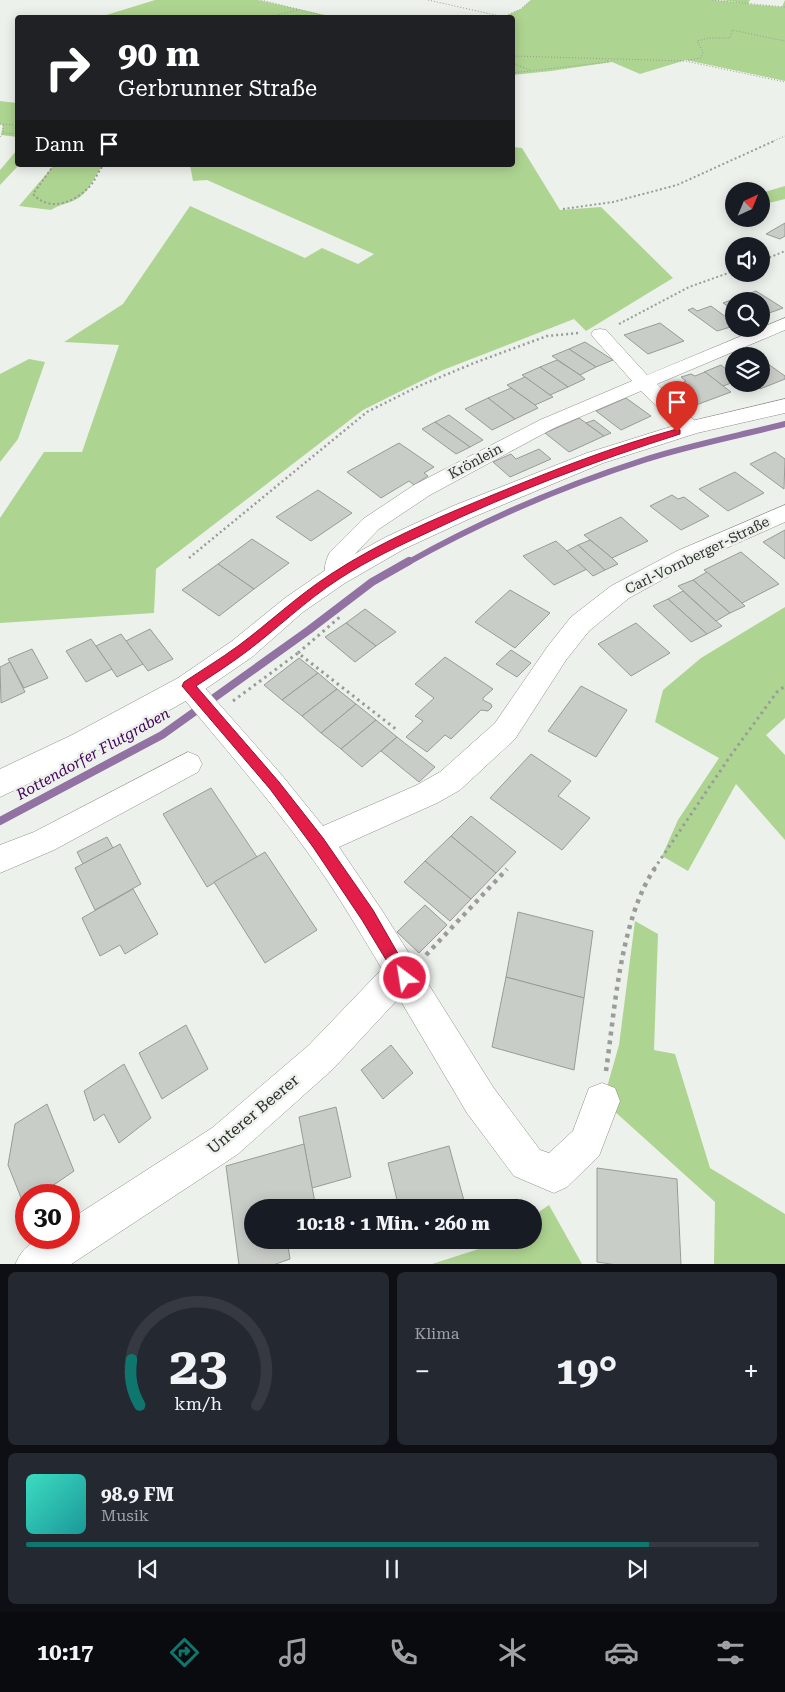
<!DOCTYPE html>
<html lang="de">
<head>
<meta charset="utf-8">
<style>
  body { margin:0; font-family:"Roboto Serif",serif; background:#242831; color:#f1f3f6; height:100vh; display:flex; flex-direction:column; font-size:19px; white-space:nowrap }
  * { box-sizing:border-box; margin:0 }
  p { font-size:16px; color:#9ea1a6 }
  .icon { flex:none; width:28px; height:28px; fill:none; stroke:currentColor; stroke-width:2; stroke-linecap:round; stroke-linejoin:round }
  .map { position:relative; height:1264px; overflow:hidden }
  .side { display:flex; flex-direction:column; gap:8px; padding:8px; background:#0d0f14; flex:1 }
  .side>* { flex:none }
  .banner { position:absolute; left:15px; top:15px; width:500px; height:152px; border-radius:5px; box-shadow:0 2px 12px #0003; background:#202124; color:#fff; overflow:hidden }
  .needle { width:32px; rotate:44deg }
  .buttons { position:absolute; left:725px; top:182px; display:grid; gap:10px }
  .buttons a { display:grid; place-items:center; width:45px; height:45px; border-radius:50%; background:#171b24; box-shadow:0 2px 12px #0003; font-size:25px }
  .speed { position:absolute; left:15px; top:1184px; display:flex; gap:10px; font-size:25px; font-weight:700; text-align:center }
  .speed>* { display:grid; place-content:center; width:65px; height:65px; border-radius:50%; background:#171b24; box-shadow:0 2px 12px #0003; line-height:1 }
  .speed .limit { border:8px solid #d22; background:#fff; color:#111 }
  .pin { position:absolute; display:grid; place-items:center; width:42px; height:42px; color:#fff; margin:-51px -21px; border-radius:50% 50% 50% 0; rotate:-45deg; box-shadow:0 0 5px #0007 }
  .pin .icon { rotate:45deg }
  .me { position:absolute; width:55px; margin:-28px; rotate:329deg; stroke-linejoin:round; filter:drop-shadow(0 0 4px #0008) }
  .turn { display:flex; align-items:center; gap:18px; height:105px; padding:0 20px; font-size:22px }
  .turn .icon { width:65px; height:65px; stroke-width:2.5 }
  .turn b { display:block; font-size:35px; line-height:42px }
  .then { display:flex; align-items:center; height:48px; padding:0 20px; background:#0003; gap:10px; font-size:19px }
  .big { font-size:38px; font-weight:700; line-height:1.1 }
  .side .widget { flex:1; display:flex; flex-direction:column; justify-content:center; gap:8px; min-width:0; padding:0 18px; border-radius:8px; background:#242831 }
  .side .dial { align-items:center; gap:0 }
  .dial svg { height:130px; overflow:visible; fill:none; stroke:#363941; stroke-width:7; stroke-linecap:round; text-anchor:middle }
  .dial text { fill:#f1f3f6; stroke:none }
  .song { display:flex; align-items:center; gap:15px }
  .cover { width:60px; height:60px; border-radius:8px; background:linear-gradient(135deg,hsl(170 70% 55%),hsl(180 70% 35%)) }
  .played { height:5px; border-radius:2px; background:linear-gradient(90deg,#0f766e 85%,#363941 85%) }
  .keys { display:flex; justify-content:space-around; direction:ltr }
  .heat { display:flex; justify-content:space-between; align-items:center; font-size:28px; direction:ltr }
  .side .tiles { flex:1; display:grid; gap:8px; grid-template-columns:1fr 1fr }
  .widget:last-child { grid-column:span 2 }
  .trip { position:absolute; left:244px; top:1199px; width:298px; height:50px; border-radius:25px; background:#171b24; box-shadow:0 2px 12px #0003; font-weight:700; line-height:50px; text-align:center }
  .tab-bar { display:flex; height:80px; justify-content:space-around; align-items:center; background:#090b0e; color:#9ea1a6 }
  .tab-bar .icon { width:35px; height:35px }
  .tab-bar .on { color:#0f766e }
  .tab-bar b { font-size:22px; color:#f1f3f6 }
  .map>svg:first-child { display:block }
  .green { fill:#aed491 }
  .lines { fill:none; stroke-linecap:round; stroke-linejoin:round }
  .stream-far1 { stroke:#9172a3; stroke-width:6 }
  .stream { stroke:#9172a3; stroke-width:8 }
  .building { fill:#c9cdc7; stroke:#989c96 }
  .minor-casing { stroke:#8c8f89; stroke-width:1 }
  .tertiary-casing { stroke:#8c8f89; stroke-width:1 }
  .path-far4 { stroke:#999c98; stroke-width:1; stroke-dasharray:1 2; stroke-linecap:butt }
  .path-far3 { stroke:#999c98; stroke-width:2; stroke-dasharray:2 2.5; stroke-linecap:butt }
  .path-far2 { stroke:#999c98; stroke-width:2.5; stroke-dasharray:2 3; stroke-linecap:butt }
  .path-far1 { stroke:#999c98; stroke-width:3; stroke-dasharray:2.5 4; stroke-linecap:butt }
  .path { stroke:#999c98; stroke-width:4.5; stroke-dasharray:4 5; stroke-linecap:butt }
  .minor { fill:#fff; fill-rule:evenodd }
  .tertiary { fill:#fff; fill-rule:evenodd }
  .route { fill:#e11d48; stroke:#92132f }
  .labels { text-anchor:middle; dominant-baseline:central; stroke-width:5; stroke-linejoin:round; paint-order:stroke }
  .street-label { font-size:14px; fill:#2e2f2d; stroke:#edf1eb }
  .water-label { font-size:15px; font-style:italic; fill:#42005b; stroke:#edf1eb }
  .near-street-label { font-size:16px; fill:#2e2f2d; stroke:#edf1eb }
</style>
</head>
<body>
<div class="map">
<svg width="785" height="1265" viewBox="0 0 785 1265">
  <rect width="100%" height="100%" fill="#edf1eb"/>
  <!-- green -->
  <g class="green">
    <path d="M155,0H258L334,17H100Z"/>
    <path d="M531,0H712L744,3L721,0H750L748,4L782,7L785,0V81L686,60L640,74L612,62L551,71L513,75L512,18L503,17L521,9Z"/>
    <path d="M0,101L17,103V137L1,135L3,125L0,124Z"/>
    <path d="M513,147L522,148L560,210L601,207L673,278L586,331L574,319L443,370L363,410L156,569L154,613L0,623V518L44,452H82L119,345L64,342L123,304L190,206L305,258L322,248L358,264L374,254L207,180L193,181L190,165H512Z"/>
    <path d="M17,150L18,165H19L0,185V170Z"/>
    <path d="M54,165H104C94,174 93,187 80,197C72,203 60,204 51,210L19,206Z"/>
    <path d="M785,186V199L761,205V193Z"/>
    <path d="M29,359L45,362L18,439L0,462V374Z"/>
    <path d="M785,607V718L766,735L785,755V840L736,784L688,871L662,856L678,820L719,758L655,722L663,690L701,658Z"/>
    <path d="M635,921L658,934L654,1050L675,1054L710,1168L785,1214V1264H714L715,1202L603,1101L619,1045Z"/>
    <path d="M549,1205L582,1264H432L485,1247L496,1240H532L533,1216Z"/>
  </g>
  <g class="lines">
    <!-- stream-far1 -->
    <path class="stream-far1" d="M407,563C482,521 563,486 644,460C690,445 738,436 785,424"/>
    <!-- stream -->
    <path class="stream" d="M0,821L162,735L309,630L372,582L409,561"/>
  </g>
  <!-- building -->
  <g class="building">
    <path d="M785,223V236L780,239L766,234Z"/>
    <path d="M756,291L783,308L761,316V301H734V310L723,303Z"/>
    <path d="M711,306L734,323V326L717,331L688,310L693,308L697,311Z"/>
    <path d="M660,323L684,341L648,354L624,335Z"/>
    <path d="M585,342L613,360L596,367L569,349Z"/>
    <path d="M569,349L596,367L580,375L552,356Z"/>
    <path d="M761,359L785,376V379L760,389L754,384H761Z"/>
    <path d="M557,360L580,375L585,379L568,387L540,367Z"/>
    <path d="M721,365L734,375V382L723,386L704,372Z"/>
    <path d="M540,367L568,387L550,395L522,375Z"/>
    <path d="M705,372L731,392L696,405L672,387L686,381L681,377L691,374L695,376Z"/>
    <path d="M525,377L550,395L553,397L535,405L507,385Z"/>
    <path d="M511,388L535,405L538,408L515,419L488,398Z"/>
    <path d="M488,398L515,419L492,430L465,409Z"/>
    <path d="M626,398L651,416L621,430L596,411Z"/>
    <path d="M449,415L483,440L470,447L435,422Z"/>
    <path d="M579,418L604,436L569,452L545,433Z"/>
    <path d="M594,420L611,433L604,436L586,423Z"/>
    <path d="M435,422L470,447L456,454L422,429Z"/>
    <path d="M399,443L434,467L424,473L428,476L414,485L409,481L381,498L347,472Z"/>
    <path d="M539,449L551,459L510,477L493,462L511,454L516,459Z"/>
    <path d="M775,452L785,459L784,489L750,464Z"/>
    <path d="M735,472L764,493L728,511L699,489Z"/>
    <path d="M318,490L352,513L311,541L276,517Z"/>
    <path d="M672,495L678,499L684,497L709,516L681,530L650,506Z"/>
    <path d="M621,517L648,541L612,558L584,535Z"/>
    <path d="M785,530V559L763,542Z"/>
    <path d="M252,539L289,563L254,589L218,564Z"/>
    <path d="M590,540L612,558L618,564L605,570L578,545Z"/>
    <path d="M556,541L587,569L554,585L523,556Z"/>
    <path d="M578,545L605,570L593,576L567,551Z"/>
    <path d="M741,552L779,584L742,603L704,570Z"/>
    <path d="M218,564L254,589L219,616L182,590Z"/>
    <path d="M707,572L742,603L745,606L730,613L693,580Z"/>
    <path d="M693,580L730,613L716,621L678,586Z"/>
    <path d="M510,590L550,613L515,648L475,622Z"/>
    <path d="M683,591L716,621L722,626L707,634L668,599Z"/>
    <path d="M668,599L707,634L691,642L653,606Z"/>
    <path d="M365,609L396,632L376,646L346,623Z"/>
    <path d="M346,623L376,646L355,662L325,637Z"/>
    <path d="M636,623L670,653L631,676L598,644Z"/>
    <path d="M150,629L173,659L148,671L126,641Z"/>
    <path d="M121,634L143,664L117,677L96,646Z"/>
    <path d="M91,639L112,669L86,682L66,651Z"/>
    <path d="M32,649L48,678L24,688L8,659Z"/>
    <path d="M511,650L531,663L517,677L496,664Z"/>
    <path d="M445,657L493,689L483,698V700L491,704L492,707L488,711L481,710L451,739L445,735L427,752L406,737L423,721L415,716L434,698L415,684Z"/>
    <path d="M299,658L318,673L282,700L264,685Z"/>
    <path d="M10,662L25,692L1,703L0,667Z"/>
    <path d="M318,673L337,689L302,716L282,700Z"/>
    <path d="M581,686L627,710L596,757L548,731Z"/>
    <path d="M337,689L356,704L321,733L302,716Z"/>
    <path d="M356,704L376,720L341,749L321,733Z"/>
    <path d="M376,720L397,737L362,767L341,749Z"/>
    <path d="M397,737L435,767L419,782L381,751Z"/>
    <path d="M531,754L571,781L558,796L590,818L562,850L490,798Z"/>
    <path d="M211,788L257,857L207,887L163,814Z"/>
    <path d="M471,816L516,852L496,873L451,836Z"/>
    <path d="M451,836L496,873L471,899L425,861Z"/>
    <path d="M107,837L113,848L83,864L77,852Z"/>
    <path d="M120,844L141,884L95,910L75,868Z"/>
    <path d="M265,852L317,930L265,963L214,882Z"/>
    <path d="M425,861L471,899L450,921L404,882Z"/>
    <path d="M133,889L158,934L125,954L120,945L100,956L82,918Z"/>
    <path d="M425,905L447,925L419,953L397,932Z"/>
    <path d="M518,912L593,931L584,998L506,977Z"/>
    <path d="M506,977L584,998L574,1070L492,1047Z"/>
    <path d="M186,1025L208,1069L162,1099L139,1053Z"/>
    <path d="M391,1045L413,1073L383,1099L361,1070Z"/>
    <path d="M124,1064L151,1118L119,1143L104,1114L94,1121L84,1091Z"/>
    <path d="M47,1104L74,1171L39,1195H26V1204L24,1205L8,1165L15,1124Z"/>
    <path d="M336,1107L351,1177L312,1188L299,1117Z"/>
    <path d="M304,1144L316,1208H252V1240H309L288,1246L290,1259L273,1265H239L226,1166Z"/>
    <path d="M449,1146L466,1208H399L388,1163Z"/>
    <path d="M597,1168L677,1179L681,1265H617L597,1262Z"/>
  </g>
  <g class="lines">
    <defs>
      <g id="minor">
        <path d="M785,318V330L657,384L698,424L701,428L698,432L691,434L684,432L641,391L554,428L430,495L379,529L349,560L348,576L344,582L336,585L328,582C322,573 325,561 330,552L363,519L414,485L540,420L632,381L594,338L591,334L594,330L600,329L606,330L647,375Z"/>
        <path d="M785,505V522L693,563L629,598L589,631L566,660L515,739L460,790L437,803L339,847L383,912L493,1087L540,1150L549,1153L573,1131L589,1088L602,1083L615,1088L620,1101L599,1156L567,1187L554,1193L514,1176L467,1113L399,998L333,1069L238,1154L70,1265H15C26,1238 43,1238 69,1238V1220L212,1128L309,1045L382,969C358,929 334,888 306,850C267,796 222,745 179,693L175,686L179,679L188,676L197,679L280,773L323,826L417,785L440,772L495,723L548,646L571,617L611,586L677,551Z"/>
        <path d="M188,752L198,756L202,764L198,772L54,850L0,873V845L34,832Z"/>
      </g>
      <path id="tertiary" d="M785,399V413L697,433L603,463L471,518L404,549L345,583L303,612L252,657L198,694L94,753L0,797V769L72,735L178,678L232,641L285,598L327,569L386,537L453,506L587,453L683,423Z"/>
    </defs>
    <!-- minor casing -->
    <use href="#minor" class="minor-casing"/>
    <!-- tertiary casing -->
    <use href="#tertiary" class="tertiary-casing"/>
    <!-- path-far4 -->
    <g class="path-far4">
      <path d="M261,0L333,18"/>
      <path d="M428,0L504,17"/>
      <path d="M712,0L785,7"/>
      <path d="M503,17L521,9L531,0"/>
      <path d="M264,18L298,10"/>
      <path d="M512,56L685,61L785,82"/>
      <path d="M688,60L701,58L703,52L697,41L709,38H730L732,30L785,41"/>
      <path d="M512,63L530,70"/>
      <path d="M512,73L609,62L607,60"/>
      <path d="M0,124L18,125"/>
      <path d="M3,133L18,134"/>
      <path d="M0,137L3,133V125"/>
      <path d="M771,142L785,136"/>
    </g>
    <!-- path-far3 -->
    <g class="path-far3">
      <path d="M54,165L33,194C50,213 76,202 91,185C96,179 98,171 104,165"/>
      <path d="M563,209L613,202L677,185L774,141"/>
      <path d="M761,261L785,251"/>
      <path d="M619,324L689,287L734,271"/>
    </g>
    <!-- path-far2 -->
    <path class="path-far2" d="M189,558L367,412L419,386L474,363L547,336L578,333"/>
    <!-- path-far1 -->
    <g class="path-far1">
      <path d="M298,653L341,616"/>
      <path d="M233,701L298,653L397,730"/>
      <path d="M654,869L731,755L777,692L785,686"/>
    </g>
    <!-- path -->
    <g class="path">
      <path d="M426,955L507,869"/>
      <path d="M606,1071C615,1009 620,920 655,868"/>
    </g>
    <!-- minor -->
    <use href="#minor" class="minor"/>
    <!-- tertiary -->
    <use href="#tertiary" class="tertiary"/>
  </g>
  <!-- route -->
  <path class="route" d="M677,429L680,430V434C595,461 513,492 433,530C401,545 368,560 339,579C305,601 278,628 246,652C230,664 213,675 196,686L279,782L323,838L373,910L412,978L410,983L405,985L400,983L362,920L313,847L270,789L182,686L184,682C202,670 220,659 238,646C269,623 297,596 331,574C381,541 439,517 495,494C554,470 614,446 677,429Z"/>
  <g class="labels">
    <!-- street labels -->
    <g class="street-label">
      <text transform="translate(475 461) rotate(-28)">Krönlein</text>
      <text transform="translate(697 555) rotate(-26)">Carl-Vornberger-Straße</text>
    </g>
    <!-- water labels -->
    <g class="water-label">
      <text transform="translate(93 754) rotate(-29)">Rottendorfer Flutgraben</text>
    </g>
    <!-- near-street labels -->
    <g class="near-street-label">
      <text transform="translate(253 1114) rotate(-40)">Unterer Beerer</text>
    </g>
  </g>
</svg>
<div class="buttons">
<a><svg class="needle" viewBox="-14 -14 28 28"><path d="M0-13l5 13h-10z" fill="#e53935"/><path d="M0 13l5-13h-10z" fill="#9ea1a6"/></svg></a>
<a><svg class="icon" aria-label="sound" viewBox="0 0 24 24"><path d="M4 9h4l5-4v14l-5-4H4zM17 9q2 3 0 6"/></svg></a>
<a><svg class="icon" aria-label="search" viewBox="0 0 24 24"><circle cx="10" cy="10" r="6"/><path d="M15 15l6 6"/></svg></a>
<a><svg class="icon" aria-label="layers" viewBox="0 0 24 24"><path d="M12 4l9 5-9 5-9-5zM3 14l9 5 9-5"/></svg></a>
</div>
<div class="speed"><div class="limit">30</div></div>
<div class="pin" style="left:677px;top:432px;background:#d93025"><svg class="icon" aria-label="arrive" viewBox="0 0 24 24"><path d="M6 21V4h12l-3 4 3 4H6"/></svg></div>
<svg class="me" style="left:405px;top:978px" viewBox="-20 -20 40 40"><circle r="17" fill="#e11d48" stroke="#fff" stroke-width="3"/><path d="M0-11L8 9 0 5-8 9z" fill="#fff"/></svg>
<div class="trip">10:18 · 1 Min. · 260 m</div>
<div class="banner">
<div class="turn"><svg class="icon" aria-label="right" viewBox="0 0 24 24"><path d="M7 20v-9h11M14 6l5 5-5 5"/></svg><div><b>90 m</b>Gerbrunner Straße</div></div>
<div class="then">Dann<svg class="icon" aria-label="arrive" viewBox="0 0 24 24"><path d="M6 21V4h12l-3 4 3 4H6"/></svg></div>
</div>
</div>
<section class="side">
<div class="tiles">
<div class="widget dial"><svg viewBox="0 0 100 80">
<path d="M14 69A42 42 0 1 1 86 69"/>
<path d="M14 69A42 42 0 0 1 9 41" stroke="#0f766e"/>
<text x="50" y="56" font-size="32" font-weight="700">23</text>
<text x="50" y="72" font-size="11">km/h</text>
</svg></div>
<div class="widget"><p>Klima</p>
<div class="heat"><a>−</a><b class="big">19°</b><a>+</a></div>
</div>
<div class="widget">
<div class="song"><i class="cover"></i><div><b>98.9 FM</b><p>Musik</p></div></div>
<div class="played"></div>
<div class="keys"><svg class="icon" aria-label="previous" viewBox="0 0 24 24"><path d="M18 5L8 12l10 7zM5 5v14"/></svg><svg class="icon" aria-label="pause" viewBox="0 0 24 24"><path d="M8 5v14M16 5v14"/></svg><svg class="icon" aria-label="next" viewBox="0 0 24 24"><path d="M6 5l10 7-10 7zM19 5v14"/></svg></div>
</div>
</div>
</section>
<nav class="tab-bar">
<b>10:17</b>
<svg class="icon on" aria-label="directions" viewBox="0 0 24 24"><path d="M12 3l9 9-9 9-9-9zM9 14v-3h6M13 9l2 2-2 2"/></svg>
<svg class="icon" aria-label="music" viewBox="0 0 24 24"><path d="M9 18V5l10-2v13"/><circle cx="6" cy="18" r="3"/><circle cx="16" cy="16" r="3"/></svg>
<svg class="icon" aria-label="phone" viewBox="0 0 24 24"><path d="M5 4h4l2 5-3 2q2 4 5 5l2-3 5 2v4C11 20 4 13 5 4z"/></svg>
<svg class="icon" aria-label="climate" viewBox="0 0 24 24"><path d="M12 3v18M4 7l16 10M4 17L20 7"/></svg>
<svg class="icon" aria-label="car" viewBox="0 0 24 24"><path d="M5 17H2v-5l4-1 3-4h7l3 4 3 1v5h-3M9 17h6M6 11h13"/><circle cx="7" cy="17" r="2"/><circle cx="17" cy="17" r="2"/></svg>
<svg class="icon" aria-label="filters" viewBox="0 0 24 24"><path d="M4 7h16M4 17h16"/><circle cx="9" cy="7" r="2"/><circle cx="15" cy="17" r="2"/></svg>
</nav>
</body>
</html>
